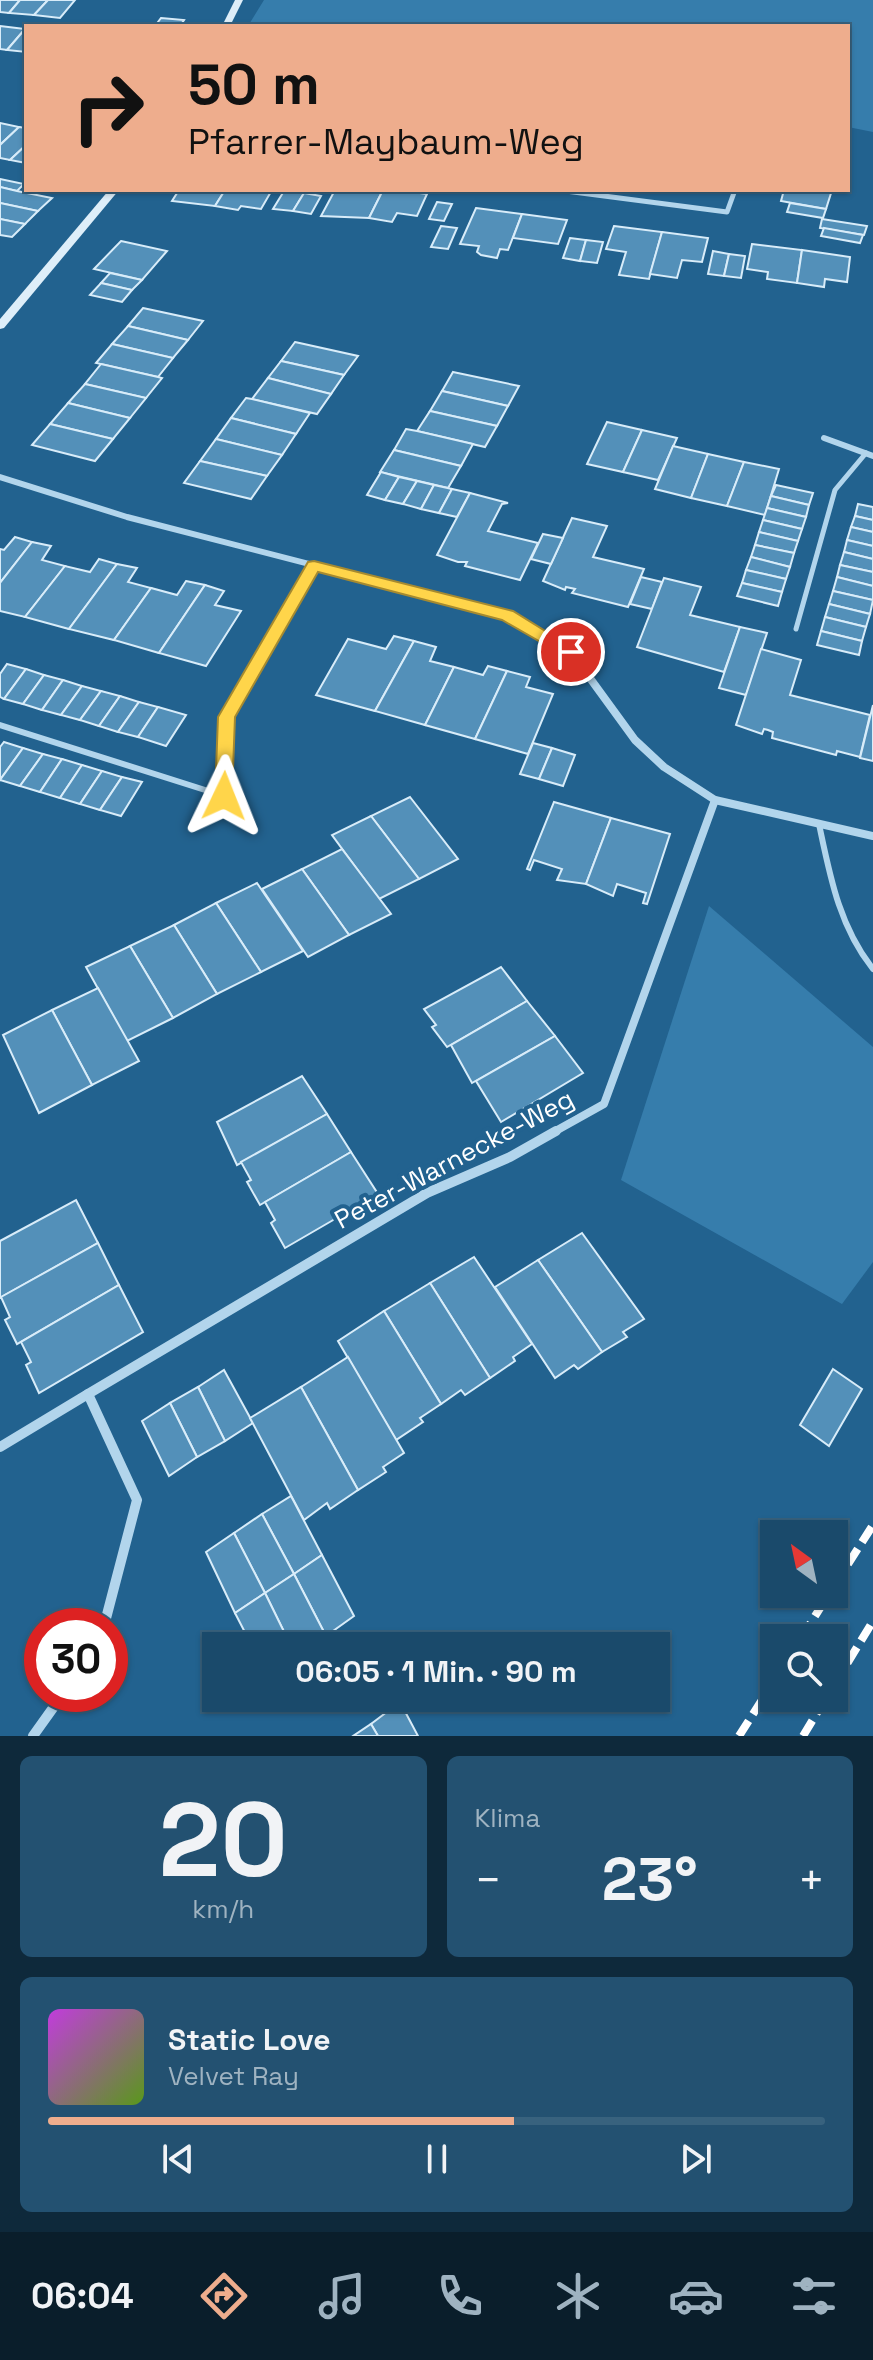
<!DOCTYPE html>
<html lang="de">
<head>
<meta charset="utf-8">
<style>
  body { margin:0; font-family:"Space Grotesk",sans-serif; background:#235171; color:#f1f3f6; height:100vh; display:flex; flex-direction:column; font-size:30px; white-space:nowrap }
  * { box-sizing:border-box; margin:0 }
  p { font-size:26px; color:#9fb3c1 }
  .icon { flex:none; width:44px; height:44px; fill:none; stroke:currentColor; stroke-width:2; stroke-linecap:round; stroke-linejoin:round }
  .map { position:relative; height:1736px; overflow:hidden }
  .panel { display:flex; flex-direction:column; gap:20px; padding:20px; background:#0e293b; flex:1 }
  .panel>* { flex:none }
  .banner { position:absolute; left:24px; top:24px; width:826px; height:168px; border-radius:0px; box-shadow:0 2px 6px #0004,0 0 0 2px #38627e; background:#eead8d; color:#111; overflow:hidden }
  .needle { width:52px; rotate:327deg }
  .tools { position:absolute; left:760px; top:1520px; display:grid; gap:16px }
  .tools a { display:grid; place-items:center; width:88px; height:88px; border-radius:0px; background:#1a4a6b; box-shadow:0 2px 6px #0004,0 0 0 2px #38627e; font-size:40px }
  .speed { position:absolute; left:24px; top:1608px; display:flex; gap:16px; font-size:40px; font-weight:700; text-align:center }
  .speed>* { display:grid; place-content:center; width:104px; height:104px; border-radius:50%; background:#1a4a6b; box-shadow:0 2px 6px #0004,0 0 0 2px #38627e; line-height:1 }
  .speed .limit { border:12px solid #d22; background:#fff; color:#111 }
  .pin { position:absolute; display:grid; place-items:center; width:68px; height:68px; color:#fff; margin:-34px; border:4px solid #fff; border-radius:50%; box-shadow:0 2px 8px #0007 }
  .me { position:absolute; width:88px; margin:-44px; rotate:2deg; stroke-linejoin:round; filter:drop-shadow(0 0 6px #0008) }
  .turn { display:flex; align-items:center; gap:28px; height:168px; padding:0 32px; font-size:36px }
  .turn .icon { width:104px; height:104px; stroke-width:2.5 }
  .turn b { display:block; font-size:56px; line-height:68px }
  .big { font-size:60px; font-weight:800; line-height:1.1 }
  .panel .card { flex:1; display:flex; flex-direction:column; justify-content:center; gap:12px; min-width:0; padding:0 28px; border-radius:12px; background:#235171 }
  .panel .dial { align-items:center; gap:0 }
  .dial b { font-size:104px; line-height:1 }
  .song { display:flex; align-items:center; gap:24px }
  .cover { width:96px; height:96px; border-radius:12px; background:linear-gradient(135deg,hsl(290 70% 55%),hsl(90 70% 35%)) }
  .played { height:8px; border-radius:4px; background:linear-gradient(90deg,#eead8d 60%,#38627e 60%) }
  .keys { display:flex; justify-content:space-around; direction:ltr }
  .heat { display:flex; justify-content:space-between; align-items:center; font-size:44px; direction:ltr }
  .panel .tiles { flex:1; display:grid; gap:20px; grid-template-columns:1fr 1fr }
  .card:last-child { grid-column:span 2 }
  .trip { position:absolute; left:202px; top:1632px; width:468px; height:80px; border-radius:0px; background:#1a4a6b; box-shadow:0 2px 6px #0004,0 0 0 2px #38627e; font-weight:800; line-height:80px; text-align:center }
  .menu { display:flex; height:128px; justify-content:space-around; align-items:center; background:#0a1e2b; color:#9fb3c1 }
  .menu .icon { width:56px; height:56px }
  .menu .on { color:#eead8d }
  .menu b { font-size:36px; color:#f1f3f6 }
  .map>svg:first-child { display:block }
  .green { fill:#367dac }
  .building { fill:#5390b9; stroke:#d8ecf9; stroke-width:2 }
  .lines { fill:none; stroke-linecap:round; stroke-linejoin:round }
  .lane-far1 { stroke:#b2d5ec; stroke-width:5 }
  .lane { stroke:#b2d5ec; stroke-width:6 }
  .street-far3 { stroke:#b2d5ec; stroke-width:5 }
  .street-far2 { stroke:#b2d5ec; stroke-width:6 }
  .street-far1 { stroke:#b2d5ec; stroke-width:8 }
  .street { stroke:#b2d5ec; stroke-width:10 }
  .secondary { fill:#deeef9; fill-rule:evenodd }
  .rail { stroke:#fff; stroke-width:8; stroke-dasharray:18 8; stroke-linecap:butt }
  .route { fill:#ffd54a; stroke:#a68a30; stroke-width:2 }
  .labels { text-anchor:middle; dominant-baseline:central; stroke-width:8; stroke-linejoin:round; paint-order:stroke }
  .street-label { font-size:26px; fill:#fff; stroke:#22628f }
</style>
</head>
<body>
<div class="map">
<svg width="873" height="1736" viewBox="0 0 873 1736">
  <rect width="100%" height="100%" fill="#22628f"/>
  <!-- green -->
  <g class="green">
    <path d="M264,0H873V132L848,127V26H248Z"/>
    <path d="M709,906L873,1047V1262L842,1304L621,1180Z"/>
  </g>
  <!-- building -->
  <g class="building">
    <path d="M0,0H20L9,13L0,12Z"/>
    <path d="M20,0H48L34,15L9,13Z"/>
    <path d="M48,0H75L60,18L34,15Z"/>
    <path d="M161,18L184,20L180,26H155Z"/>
    <path d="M0,26L25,29L7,50L0,49Z"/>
    <path d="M25,29L26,52L7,50Z"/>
    <path d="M0,123L19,127L0,145Z"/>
    <path d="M19,127L26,128V145L10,160L0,158V145Z"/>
    <path d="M26,145V163L10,160Z"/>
    <path d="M0,179L24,184L17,191L0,187Z"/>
    <path d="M0,187L17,191L52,198L38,211L0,203Z"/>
    <path d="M179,190H225L215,206L172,201Z"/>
    <path d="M225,190H272L261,209L241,206L238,210L215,206Z"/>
    <path d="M335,190H383L369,218L321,216Z"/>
    <path d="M383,190H399L427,194L417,216L397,213L392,222L369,218Z"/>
    <path d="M784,190H832L826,209L781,201Z"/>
    <path d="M284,191L304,193L293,211L273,209Z"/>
    <path d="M304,193L321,196L311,214L293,211Z"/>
    <path d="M437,202L452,204L444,221L429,219Z"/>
    <path d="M0,203L38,211L25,224L0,219Z"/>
    <path d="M790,203L826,209L823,218L787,212Z"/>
    <path d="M476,208L522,214L508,250L500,249L497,258L481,255L477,252L479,246L460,244Z"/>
    <path d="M522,214L567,220L558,244L513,238Z"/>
    <path d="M0,219L25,224L12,237L0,235Z"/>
    <path d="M822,219L867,226L864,235L820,228Z"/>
    <path d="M441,226L457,228L448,249L431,247Z"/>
    <path d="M614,226L662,232L649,279L619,275L626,252L606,249Z"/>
    <path d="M824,228L863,235L860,243L821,236Z"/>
    <path d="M662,232L708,238L702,262L682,260L677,278L650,274Z"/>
    <path d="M570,238L586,240L580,261L563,258Z"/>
    <path d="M586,240L603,242L597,263L580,261Z"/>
    <path d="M121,241L167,251L142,280L94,269Z"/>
    <path d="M752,244L802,250L797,283L767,279L768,272L747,269Z"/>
    <path d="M802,250L850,257L847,282L825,279L824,287L797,283Z"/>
    <path d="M713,251L729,254L724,276L708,274Z"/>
    <path d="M729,254L745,256L741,278L724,276Z"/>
    <path d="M110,273L142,280L132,290L101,283Z"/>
    <path d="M101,283L132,290L122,302L90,295Z"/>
    <path d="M143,308L203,321L188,340L128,326Z"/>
    <path d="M128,326L188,340L173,358L112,344Z"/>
    <path d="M295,342L358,356L344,375L281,361Z"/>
    <path d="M112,344L173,358L158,377L96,363Z"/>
    <path d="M281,361L344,375L331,394L268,378Z"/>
    <path d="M101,364L158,377L162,378L146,398L85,384Z"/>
    <path d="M453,372L519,386L508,406L442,391Z"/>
    <path d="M268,378L331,394L317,414L252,399Z"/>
    <path d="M85,384L146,398L130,418L68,403Z"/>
    <path d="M442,391L508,406L497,426L430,411Z"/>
    <path d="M246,398L252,399L310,413L296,434L231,418Z"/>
    <path d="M68,403L130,418L113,439L50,424Z"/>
    <path d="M430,411L497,426L485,447L417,431Z"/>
    <path d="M231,418L296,434L282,455L216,439Z"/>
    <path d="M607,422L642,430L623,472L587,464Z"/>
    <path d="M50,424L113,439L95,461L32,445Z"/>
    <path d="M406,429L417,431L473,444L461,466L394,450Z"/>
    <path d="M642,430L677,438L658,480L623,472Z"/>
    <path d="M216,439L282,455L267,476L200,461Z"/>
    <path d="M673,446L708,454L691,498L655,489Z"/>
    <path d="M394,450L461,466L448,488L380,472Z"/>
    <path d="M708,454L744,462L727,506L691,498Z"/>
    <path d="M200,461L267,476L251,499L184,483Z"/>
    <path d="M744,462L779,469L765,515L727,506Z"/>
    <path d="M381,472L399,477L385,500L367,495Z"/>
    <path d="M399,477L417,481L403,504L385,500Z"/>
    <path d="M417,481L434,485L421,509L403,504Z"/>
    <path d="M434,485L452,489L439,513L421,509Z"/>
    <path d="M776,485L813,493L809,505L771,496Z"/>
    <path d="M452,489L470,493L457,517L439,513Z"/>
    <path d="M470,493L508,503L502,504L488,531L538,543L520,580L465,566L467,562H458L437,555Z"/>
    <path d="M771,496L809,505L806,517L767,508Z"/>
    <path d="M858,504L873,507V520L855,516Z"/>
    <path d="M767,508L806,517L802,529L763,520Z"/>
    <path d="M855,516L873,520V532L851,527Z"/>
    <path d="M572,518L607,526L593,557L644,569L628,607L572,593L575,589L566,587L565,590L543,581Z"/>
    <path d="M763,520L802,529L798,541L759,532Z"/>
    <path d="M851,527L873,532V546L847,540Z"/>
    <path d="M759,532L798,541L794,553L755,545Z"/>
    <path d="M543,534L563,538L551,564L531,559Z"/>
    <path d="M15,537L32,542L0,583V549L4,550Z"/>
    <path d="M847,540L873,546V559L844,552Z"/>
    <path d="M32,542L51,546L42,560L65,566L25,617L0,611V583Z"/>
    <path d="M755,545L794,553L790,567L751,557Z"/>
    <path d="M844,552L873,559V572L840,565Z"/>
    <path d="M751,557L790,567L786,579L746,570Z"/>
    <path d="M99,559L117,564L69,629L25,617L65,566L90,572Z"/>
    <path d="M117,564L137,568L128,582L151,588L114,640L69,629Z"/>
    <path d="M840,565L873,572V586L837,577Z"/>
    <path d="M746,570L786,579L782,592L742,583Z"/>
    <path d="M641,577L662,582L652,609L630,604Z"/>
    <path d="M837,577L873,586V600L833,591Z"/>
    <path d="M664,578L701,587L690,615L740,627L724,672L637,647Z"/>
    <path d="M186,581L205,585L159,653L114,640L151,588L177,595Z"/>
    <path d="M742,583L782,592L778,606L737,596Z"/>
    <path d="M205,585L224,591L215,605L241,611L206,666L159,653Z"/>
    <path d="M833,591L873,600L870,614L829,604Z"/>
    <path d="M829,604L870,614L866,627L825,617Z"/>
    <path d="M825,617L866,627L862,641L821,631Z"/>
    <path d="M740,627L767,633L746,695L719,688Z"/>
    <path d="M821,631L862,641L859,655L817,645Z"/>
    <path d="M394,636L414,641L375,711L316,695L348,639L386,649Z"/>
    <path d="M414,641L436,647L430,661L454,667L425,725L375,711Z"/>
    <path d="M761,649L801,660L790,695L870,715L860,757L837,751L836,755L821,751L772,738L773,732L768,730L764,729L762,734L736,725Z"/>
    <path d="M7,664L26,669L4,699L0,697V674Z"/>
    <path d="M488,666L507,671L475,739L425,725L454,667L483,675Z"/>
    <path d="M26,669L44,675L23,704L4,699Z"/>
    <path d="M507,671L530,677L526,687L553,694L528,754L475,739Z"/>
    <path d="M44,675L63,680L42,710L23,704Z"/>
    <path d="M63,680L82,686L61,715L42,710Z"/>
    <path d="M82,686L101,691L80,720L61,715Z"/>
    <path d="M101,691L120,696L99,726L80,720Z"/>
    <path d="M120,696L139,702L118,732L99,726Z"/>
    <path d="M139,702L158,707L138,737L118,732Z"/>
    <path d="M873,705V761L860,758Z"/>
    <path d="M158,707L186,715L166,746L138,737Z"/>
    <path d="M4,742L23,748L0,780V747Z"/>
    <path d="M533,743L552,748L539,779L520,774Z"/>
    <path d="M23,748L43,754L20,786L0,780Z"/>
    <path d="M552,748L575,755L563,786L539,779Z"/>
    <path d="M43,754L62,759L40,792L20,786Z"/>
    <path d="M62,759L82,765L60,798L40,792Z"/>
    <path d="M82,765L102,771L80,804L60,798Z"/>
    <path d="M102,771L122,777L100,810L80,804Z"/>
    <path d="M122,777L142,782L121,816L100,810Z"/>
    <path d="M410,797L458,859L419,879L371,816Z"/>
    <path d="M554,802L611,818L586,884L557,880L562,869L534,860L530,870L527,869Z"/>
    <path d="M371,816L419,879L379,899L332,835Z"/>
    <path d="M611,818L670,834L647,904L643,903L646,893L617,884L613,896L586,884Z"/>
    <path d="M342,849L391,914L349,935L302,869Z"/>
    <path d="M302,869L349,935L308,957L262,889Z"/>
    <path d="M257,883L303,951L261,972L216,903Z"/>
    <path d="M216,903L261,972L217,994L174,925Z"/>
    <path d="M174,925L217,994L173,1018L130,946Z"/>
    <path d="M130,946L173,1018L127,1041L86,967Z"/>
    <path d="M501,967L527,1001L447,1047L432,1027L436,1025L424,1009Z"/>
    <path d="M98,988L139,1061L92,1085L52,1010Z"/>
    <path d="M527,1001L555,1036L472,1083L451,1045Z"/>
    <path d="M52,1010L92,1085L39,1113L3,1035Z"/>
    <path d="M555,1036L583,1073L501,1122L476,1081Z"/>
    <path d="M302,1076L327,1114L237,1165L217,1122Z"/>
    <path d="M327,1114L351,1152L260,1205L247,1182L251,1180L241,1162Z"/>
    <path d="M351,1152L378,1194L285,1248L271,1223L275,1220L265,1202Z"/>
    <path d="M76,1200L98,1243L0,1298V1241Z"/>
    <path d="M582,1233L644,1319L623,1332L627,1337L602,1352L538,1260Z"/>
    <path d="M98,1243L119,1285L17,1344L5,1320L10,1317L1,1297Z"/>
    <path d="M474,1257L532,1344L513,1357L515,1361L490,1378L430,1283Z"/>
    <path d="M538,1260L602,1352L578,1369L574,1365L555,1378L495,1287Z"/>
    <path d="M430,1283L490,1378L465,1395L461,1390L441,1404L384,1311Z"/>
    <path d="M119,1285L143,1332L39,1393L26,1365L31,1362L21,1342Z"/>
    <path d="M384,1311L441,1404L420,1418L423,1422L396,1440L338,1341Z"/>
    <path d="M348,1357L404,1453L383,1467L386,1472L358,1490L301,1387Z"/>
    <path d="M833,1369L862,1389L829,1446L800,1425Z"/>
    <path d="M224,1370L253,1423L225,1441L198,1387Z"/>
    <path d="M198,1387L225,1441L197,1457L170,1403Z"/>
    <path d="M301,1387L358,1490L330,1509L327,1503L304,1520L250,1418Z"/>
    <path d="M170,1403L197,1457L169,1476L142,1421Z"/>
    <path d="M291,1496L322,1555L294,1574L262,1514Z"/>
    <path d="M262,1514L294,1574L265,1593L234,1533Z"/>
    <path d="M234,1533L265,1593L235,1613L206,1552Z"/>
    <path d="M322,1555L354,1616L326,1636L294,1574Z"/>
    <path d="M294,1574L326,1636L312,1646H291L265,1593Z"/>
    <path d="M265,1593L291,1646H252L235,1613Z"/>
    <path d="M400,1702L418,1736H378L371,1724Z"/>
    <path d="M371,1724L378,1736H353Z"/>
  </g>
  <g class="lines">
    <!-- lane-far1 -->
    <path class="lane-far1" d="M796,629L835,490L866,453"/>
    <!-- lane -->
    <g class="lane">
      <path d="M0,725L224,796"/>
      <path d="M819,824C830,876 839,926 873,969"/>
    </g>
    <!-- street-far3 -->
    <path class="street-far3" d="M558,190L727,212L735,190"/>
    <!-- street-far2 -->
    <g class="street-far2">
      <path d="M824,438L873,456"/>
      <path d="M0,477L127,517L507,615L571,652L577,661"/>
      <path d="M259,661L314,566"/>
    </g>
    <!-- street-far1 -->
    <g class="street-far1">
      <path d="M576,659L635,740L664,767L715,800L873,836"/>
      <path d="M224,796L226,717L260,659"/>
      <path d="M552,1133L604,1104L715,800"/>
    </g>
    <!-- street -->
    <g class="street">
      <path d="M0,1447L88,1394"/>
      <path d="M104,1626L137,1500L88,1394L427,1193L510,1157L556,1131"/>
      <path d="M33,1736L63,1694"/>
    </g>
    <!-- secondary -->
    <g class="secondary">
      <path d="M235,0H243L230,26H222Z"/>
      <path d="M109,190H119L4,328L0,329V319Z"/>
    </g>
    <!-- rail -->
    <g class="rail">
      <path d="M834,1586L873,1525"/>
      <path d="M801,1638L829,1594"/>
      <path d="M834,1685L873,1621"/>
      <path d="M739,1736L774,1681"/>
      <path d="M803,1736L826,1698"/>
    </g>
  </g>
  <!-- route -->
  <path class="route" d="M314,561L513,611L579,652L576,656H565L502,620L318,572L235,717L232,796L224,803L217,801L215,796L218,717L308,562Z"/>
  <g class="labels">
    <!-- street labels -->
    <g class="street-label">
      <text transform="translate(454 1159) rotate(-28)">Peter-Warnecke-Weg</text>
    </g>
  </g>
</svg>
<div class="tools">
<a><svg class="needle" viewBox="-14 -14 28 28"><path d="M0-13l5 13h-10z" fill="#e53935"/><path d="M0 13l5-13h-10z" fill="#9fb3c1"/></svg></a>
<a><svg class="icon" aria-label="search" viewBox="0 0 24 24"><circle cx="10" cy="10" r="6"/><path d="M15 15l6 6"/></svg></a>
</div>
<div class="speed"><div class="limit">30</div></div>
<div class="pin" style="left:571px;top:652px;background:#d93025"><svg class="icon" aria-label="arrive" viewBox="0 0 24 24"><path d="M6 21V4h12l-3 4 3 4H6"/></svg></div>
<svg class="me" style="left:224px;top:796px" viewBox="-20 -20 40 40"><path d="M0-17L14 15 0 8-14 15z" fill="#ffd54a" stroke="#fff" stroke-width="4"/></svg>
<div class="trip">06:05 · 1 Min. · 90 m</div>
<div class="banner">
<div class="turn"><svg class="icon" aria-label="right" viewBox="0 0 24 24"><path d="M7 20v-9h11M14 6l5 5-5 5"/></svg><div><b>50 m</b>Pfarrer-Maybaum-Weg</div></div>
</div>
</div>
<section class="panel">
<div class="tiles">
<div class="card dial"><b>20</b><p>km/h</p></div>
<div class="card"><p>Klima</p>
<div class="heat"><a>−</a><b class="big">23°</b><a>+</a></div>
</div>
<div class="card">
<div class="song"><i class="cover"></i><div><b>Static Love</b><p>Velvet Ray</p></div></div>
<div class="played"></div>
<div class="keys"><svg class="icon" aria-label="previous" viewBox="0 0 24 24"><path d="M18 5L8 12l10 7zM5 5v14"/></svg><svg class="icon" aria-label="pause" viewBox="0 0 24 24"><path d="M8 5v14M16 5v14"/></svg><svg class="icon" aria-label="next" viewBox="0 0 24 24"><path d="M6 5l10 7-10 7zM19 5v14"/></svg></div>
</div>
</div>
</section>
<nav class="menu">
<b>06:04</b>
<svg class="icon on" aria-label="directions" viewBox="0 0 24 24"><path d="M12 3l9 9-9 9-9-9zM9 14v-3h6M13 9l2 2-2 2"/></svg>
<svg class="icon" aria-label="music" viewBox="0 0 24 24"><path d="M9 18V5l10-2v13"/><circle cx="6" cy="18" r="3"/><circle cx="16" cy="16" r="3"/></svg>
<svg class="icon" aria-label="phone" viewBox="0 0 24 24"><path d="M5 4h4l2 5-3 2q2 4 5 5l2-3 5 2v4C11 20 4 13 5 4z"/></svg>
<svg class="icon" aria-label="climate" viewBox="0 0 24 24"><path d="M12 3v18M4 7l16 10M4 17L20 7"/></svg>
<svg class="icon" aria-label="car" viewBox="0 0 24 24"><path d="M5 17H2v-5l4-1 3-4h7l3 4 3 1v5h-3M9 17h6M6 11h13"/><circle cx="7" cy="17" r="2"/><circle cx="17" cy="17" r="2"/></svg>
<svg class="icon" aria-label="filters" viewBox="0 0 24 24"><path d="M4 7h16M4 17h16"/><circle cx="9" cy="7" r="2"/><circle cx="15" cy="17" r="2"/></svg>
</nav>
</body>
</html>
